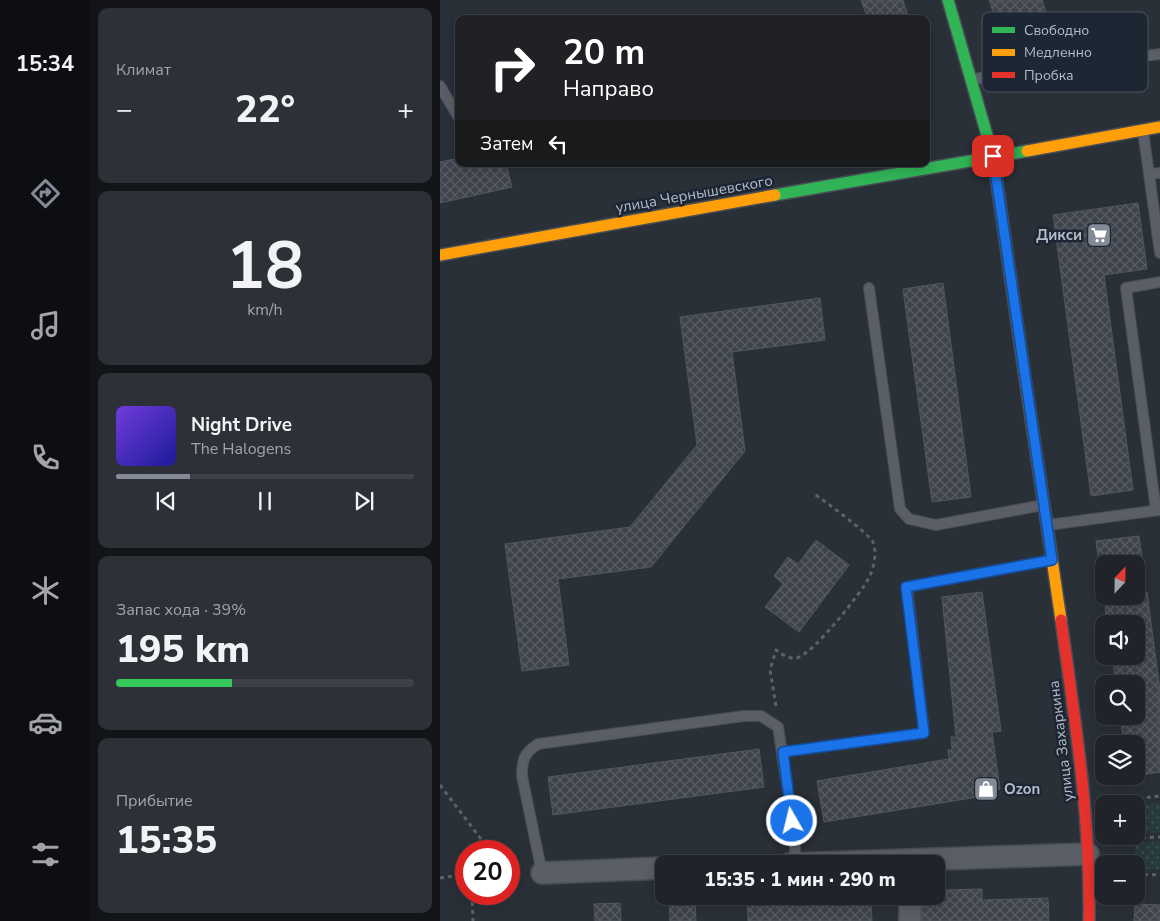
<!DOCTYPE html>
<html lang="ru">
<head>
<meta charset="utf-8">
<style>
  body { margin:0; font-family:"Nunito Sans",sans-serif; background:#2d3036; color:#f1f3f6; height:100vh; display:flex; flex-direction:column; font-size:19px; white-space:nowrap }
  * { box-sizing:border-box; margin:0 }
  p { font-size:16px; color:#a2a4a8 }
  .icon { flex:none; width:28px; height:28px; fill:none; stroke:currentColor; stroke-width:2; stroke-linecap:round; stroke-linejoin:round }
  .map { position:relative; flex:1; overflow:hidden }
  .drawer { display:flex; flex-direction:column; gap:8px; padding:8px; background:#121417; width:350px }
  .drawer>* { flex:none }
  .hud { position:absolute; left:15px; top:15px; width:475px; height:152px; border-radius:10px; box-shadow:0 2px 12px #0003,0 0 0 1px #3d4147; background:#202124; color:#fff; overflow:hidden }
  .needle { width:32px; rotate:22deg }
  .buttons { position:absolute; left:655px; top:555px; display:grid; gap:10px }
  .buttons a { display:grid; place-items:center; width:50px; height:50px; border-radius:10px; background:#20242a; box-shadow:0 2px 12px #0003,0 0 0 1px #3d4147; font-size:25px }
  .speed { position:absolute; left:15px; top:840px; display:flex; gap:10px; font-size:25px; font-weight:700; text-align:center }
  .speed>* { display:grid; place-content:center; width:65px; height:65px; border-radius:50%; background:#20242a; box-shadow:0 2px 12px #0003,0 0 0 1px #3d4147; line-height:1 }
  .speed .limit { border:8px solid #d22; background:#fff; color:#111 }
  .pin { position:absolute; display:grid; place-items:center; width:42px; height:42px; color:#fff; margin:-21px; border-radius:10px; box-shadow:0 2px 8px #0006 }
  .me { position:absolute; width:55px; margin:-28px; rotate:352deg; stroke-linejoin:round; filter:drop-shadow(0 0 4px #0008) }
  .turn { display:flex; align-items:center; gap:18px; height:105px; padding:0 25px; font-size:22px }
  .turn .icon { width:65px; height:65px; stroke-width:2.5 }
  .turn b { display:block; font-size:35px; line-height:42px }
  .then { display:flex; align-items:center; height:48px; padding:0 25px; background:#0003; gap:10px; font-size:19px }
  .big { font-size:38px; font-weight:800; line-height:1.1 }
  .drawer .card { flex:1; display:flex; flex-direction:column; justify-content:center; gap:8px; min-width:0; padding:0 18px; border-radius:10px; background:#2d3036 }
  .drawer .dial { align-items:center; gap:0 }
  .dial b { font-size:65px; line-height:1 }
  .song { display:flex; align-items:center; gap:15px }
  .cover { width:60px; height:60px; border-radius:8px; background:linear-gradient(135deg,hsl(260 70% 55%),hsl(240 70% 35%)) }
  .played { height:5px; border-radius:2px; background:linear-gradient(90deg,#848b96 25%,#3d4147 25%) }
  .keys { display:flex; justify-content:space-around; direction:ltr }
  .heat { display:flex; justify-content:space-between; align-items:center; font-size:28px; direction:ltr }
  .charge { height:8px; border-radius:4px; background:linear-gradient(90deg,#34c759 39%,#3d4147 0) }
  .trip { position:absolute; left:215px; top:855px; width:290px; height:50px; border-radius:10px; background:#20242a; box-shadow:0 2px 12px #0003,0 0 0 1px #3d4147; font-weight:800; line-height:50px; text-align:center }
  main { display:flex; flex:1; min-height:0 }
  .dock { display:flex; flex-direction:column; width:90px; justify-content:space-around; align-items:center; background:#0d0e11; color:#a2a4a8 }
  .dock .icon { width:35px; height:35px }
  .dock .selected { color:#848b96 }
  .dock b { font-size:22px; color:#f1f3f6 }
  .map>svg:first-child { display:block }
  .grass { fill:url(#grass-dots) }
  .building { fill:url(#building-cross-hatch); stroke:#52575f }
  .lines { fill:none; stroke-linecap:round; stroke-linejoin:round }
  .lane-casing { stroke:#484c55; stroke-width:12 }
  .street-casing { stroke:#484c55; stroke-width:24 }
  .fast-casing { stroke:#484c55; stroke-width:14 }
  .slow-casing { stroke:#484c55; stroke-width:14 }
  .jam-casing { stroke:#484c55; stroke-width:14 }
  .path { stroke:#5c6268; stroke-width:3; stroke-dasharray:4 4; stroke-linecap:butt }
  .lane { stroke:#5a5e66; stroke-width:10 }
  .street { stroke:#5a5e66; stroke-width:21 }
  .fast { stroke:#30b455; stroke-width:11 }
  .slow { stroke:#ff9f0a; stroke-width:11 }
  .jam { stroke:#e5322d; stroke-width:11 }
  .route-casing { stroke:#114b97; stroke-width:12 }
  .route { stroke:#1a73e8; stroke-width:9 }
  .labels { text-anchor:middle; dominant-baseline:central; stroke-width:5; stroke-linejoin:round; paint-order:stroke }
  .street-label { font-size:15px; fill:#b4bcc9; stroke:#1d2633 }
  .poi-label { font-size:15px; font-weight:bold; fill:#b4bcc9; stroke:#1d2633; text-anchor:end }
  .key { fill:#1d2633; stroke:#4a5360; stroke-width:1 }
  .key-label { font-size:14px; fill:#b4bcc9 }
</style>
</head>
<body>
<main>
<nav class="dock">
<b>15:34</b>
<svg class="icon selected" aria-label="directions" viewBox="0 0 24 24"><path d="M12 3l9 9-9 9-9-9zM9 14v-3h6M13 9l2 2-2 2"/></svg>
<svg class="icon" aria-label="music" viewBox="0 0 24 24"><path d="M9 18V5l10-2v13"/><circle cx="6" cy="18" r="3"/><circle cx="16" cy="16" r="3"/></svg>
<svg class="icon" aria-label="phone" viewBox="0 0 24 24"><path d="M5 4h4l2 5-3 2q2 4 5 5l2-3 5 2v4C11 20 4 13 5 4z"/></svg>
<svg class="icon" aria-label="climate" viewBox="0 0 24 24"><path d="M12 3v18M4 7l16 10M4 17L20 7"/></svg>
<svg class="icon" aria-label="car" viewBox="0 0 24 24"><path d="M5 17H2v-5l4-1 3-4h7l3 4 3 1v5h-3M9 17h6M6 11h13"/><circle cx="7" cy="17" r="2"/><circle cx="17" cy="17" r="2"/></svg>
<svg class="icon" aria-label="filters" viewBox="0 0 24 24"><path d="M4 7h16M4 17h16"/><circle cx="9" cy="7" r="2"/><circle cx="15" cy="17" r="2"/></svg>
</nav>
<section class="drawer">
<div class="card"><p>Климат</p>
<div class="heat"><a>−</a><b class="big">22°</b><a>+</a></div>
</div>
<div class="card dial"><b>18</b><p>km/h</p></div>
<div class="card">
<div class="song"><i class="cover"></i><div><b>Night Drive</b><p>The Halogens</p></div></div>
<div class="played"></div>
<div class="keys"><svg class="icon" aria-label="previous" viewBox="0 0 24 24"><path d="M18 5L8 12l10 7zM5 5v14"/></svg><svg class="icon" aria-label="pause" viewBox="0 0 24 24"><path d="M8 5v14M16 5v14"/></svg><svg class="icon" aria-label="next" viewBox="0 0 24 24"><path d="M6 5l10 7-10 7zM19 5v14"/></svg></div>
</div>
<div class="card"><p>Запас хода · 39%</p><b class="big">195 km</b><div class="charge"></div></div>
<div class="card"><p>Прибытие</p><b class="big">15:35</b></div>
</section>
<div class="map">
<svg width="720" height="921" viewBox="0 0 720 921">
  <defs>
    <pattern id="grass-dots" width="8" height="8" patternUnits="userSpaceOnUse" patternTransform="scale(1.25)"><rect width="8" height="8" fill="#273a3e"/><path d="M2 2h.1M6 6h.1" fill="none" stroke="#445559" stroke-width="1.8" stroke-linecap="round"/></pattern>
    <pattern id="building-cross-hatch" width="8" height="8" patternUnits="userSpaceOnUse" patternTransform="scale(1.25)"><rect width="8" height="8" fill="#3f444c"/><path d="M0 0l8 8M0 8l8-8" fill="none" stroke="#585d64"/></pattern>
  </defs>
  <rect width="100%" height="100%" fill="#2a3038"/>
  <!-- grass -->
  <g class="grass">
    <path d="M720,803V832L696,833V806Z"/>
    <path d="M720,842V870L696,869V864H694V843Z"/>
  </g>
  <!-- building -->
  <g class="building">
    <path d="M421,0H463L469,19H428Z"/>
    <path d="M549,0H602L611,26L563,41Z"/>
    <path d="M19,158V164H66L72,187L0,203V162Z"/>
    <path d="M698,203L707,269L664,275L693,490L651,496L613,215Z"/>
    <path d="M503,283L531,497L492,502L463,289Z"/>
    <path d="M380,298L385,340L292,352L305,451L211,567L118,579L129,665L82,671L65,544L190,527L257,445L240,317Z"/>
    <path d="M699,536L703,564H659L656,541Z"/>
    <path d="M376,540L409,565L359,632L325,607L343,584L334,576L348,557L358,564Z"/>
    <path d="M542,592L561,731L552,732L560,789L555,790L556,794L384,822L377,781L509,759L508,750H512L511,737H516L502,597Z"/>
    <path d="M707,592L720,690V772L696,776V744H684L680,716H696V684H676L672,656H696V624H667L664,596H696V593Z"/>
    <path d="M319,749L324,787L113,815L108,777Z"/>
    <path d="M542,889V900L608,898L609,921H482V902L507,901L506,890Z"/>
    <path d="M383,896H410V903L431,902L432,921H308L307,898L333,897L334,906L383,903Z"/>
    <path d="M255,899L256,921H230L229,901Z"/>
    <path d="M180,903L181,921H155L154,904Z"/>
    <path d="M695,904L720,905V921H694Z"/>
  </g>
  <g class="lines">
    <defs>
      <g id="lane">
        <path d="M533,79L720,54"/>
        <path d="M0,86L19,118"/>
        <path d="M703,131L720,253"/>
        <path d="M709,174L720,173"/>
        <path d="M429,288L460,509L469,519L496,525L603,505"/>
        <path d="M716,510L686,288L720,282"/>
        <path d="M608,525L720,510"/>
        <path d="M343,752L484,733L467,587L611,560"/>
        <path d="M102,873L82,776C82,760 84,753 98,744L304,716H321L338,727L355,838V864"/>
      </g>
      <g id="street">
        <path d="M349,864L648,854"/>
        <path d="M102,873L224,868"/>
        <path d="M470,896V921"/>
      </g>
      <g id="fast">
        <path d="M508,0L553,156L584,371"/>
        <path d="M335,195L587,151"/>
      </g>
      <g id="slow">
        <path d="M587,151L720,127"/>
        <path d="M0,255L335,195"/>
        <path d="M584,371L621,620"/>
      </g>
      <path id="jam" d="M621,620C635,720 651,820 649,921"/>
    </defs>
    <!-- lane casing -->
    <use href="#lane" class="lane-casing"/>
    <!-- street casing -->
    <use href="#street" class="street-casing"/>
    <!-- fast casing -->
    <use href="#fast" class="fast-casing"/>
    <!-- slow casing -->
    <use href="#slow" class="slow-casing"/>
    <!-- jam casing -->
    <use href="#jam" class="jam-casing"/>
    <!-- path -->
    <g class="path">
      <path d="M336,706L330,670L336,650C342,654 348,659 356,658C372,656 422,592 430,576C434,566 437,553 433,542C428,533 385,501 374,494"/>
      <path d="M0,785L50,851"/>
      <path d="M667,802L720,796"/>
      <path d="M670,839L720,837"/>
      <path d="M69,873H81"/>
      <path d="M696,874L720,875"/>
      <path d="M0,878L26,874"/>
      <path d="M32,894L33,921"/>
    </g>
    <!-- lane -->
    <use href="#lane" class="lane"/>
    <!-- street -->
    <use href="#street" class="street"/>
    <!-- fast -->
    <use href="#fast" class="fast"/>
    <!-- slow -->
    <use href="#slow" class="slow"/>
    <!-- jam -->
    <use href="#jam" class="jam"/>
  </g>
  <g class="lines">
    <defs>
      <path id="route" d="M352,821L343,752L484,733L466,587L612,560L553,156"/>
    </defs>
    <!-- route casing -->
    <use href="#route" class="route-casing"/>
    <!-- route -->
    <use href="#route" class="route"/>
  </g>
  <!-- icons -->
  <defs>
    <symbol id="supermarket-square" viewBox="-11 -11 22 22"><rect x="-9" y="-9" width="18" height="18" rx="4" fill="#848b96" stroke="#1d2633"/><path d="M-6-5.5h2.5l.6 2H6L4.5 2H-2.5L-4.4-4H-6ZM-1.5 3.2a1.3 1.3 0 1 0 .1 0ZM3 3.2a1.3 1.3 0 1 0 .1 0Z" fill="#fff"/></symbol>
    <symbol id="shop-square" viewBox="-11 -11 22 22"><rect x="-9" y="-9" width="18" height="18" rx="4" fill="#848b96" stroke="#1d2633"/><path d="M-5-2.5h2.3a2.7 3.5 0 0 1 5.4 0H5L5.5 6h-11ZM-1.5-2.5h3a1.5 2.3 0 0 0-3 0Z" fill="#fff"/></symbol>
  </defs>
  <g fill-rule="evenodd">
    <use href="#supermarket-square" x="645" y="221" width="28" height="28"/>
    <use href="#shop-square" x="532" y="775" width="28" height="28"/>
  </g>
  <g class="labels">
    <!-- street labels -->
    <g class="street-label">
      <text transform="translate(254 194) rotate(-10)">улица Чернышевского</text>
      <text transform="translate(621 741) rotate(-97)">улица Захаркина</text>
    </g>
    <!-- poi labels -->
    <g class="poi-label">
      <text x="642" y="235">Дикси</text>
      <text x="564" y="789" text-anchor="start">Ozon</text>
    </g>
  </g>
  <!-- legend -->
  <rect x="542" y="12" width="166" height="80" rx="8" class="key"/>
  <rect x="552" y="27" width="23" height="6" fill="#30b455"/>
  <rect x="552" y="49" width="23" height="7" fill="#ff9f0a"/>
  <rect x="552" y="72" width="23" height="6" fill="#e5322d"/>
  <g class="key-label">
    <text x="584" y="35">Свободно</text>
    <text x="584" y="57">Медленно</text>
    <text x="584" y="80">Пробка</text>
  </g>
</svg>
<div class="buttons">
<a><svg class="needle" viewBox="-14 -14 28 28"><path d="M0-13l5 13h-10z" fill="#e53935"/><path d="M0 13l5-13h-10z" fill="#a2a4a8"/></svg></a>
<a><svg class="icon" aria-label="sound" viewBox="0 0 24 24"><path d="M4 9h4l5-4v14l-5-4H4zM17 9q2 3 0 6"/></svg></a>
<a><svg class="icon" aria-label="search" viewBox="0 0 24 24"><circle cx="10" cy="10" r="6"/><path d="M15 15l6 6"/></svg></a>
<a><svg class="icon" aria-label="layers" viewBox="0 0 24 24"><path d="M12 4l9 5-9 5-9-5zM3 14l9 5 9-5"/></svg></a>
<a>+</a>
<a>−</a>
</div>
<div class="speed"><div class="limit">20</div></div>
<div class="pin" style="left:553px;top:156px;background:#d93025"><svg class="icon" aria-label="arrive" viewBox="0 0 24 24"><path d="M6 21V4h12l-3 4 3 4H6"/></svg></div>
<svg class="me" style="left:352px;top:821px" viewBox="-20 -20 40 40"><circle r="17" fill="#1a73e8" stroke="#fff" stroke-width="3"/><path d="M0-11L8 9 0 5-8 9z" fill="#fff"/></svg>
<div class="trip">15:35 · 1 мин · 290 m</div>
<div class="hud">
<div class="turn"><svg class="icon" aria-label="right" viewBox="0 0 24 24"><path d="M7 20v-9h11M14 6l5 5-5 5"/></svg><div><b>20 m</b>Направо</div></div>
<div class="then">Затем<svg class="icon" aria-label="left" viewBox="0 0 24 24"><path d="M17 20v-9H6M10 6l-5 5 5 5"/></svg></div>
</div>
</div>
</main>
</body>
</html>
